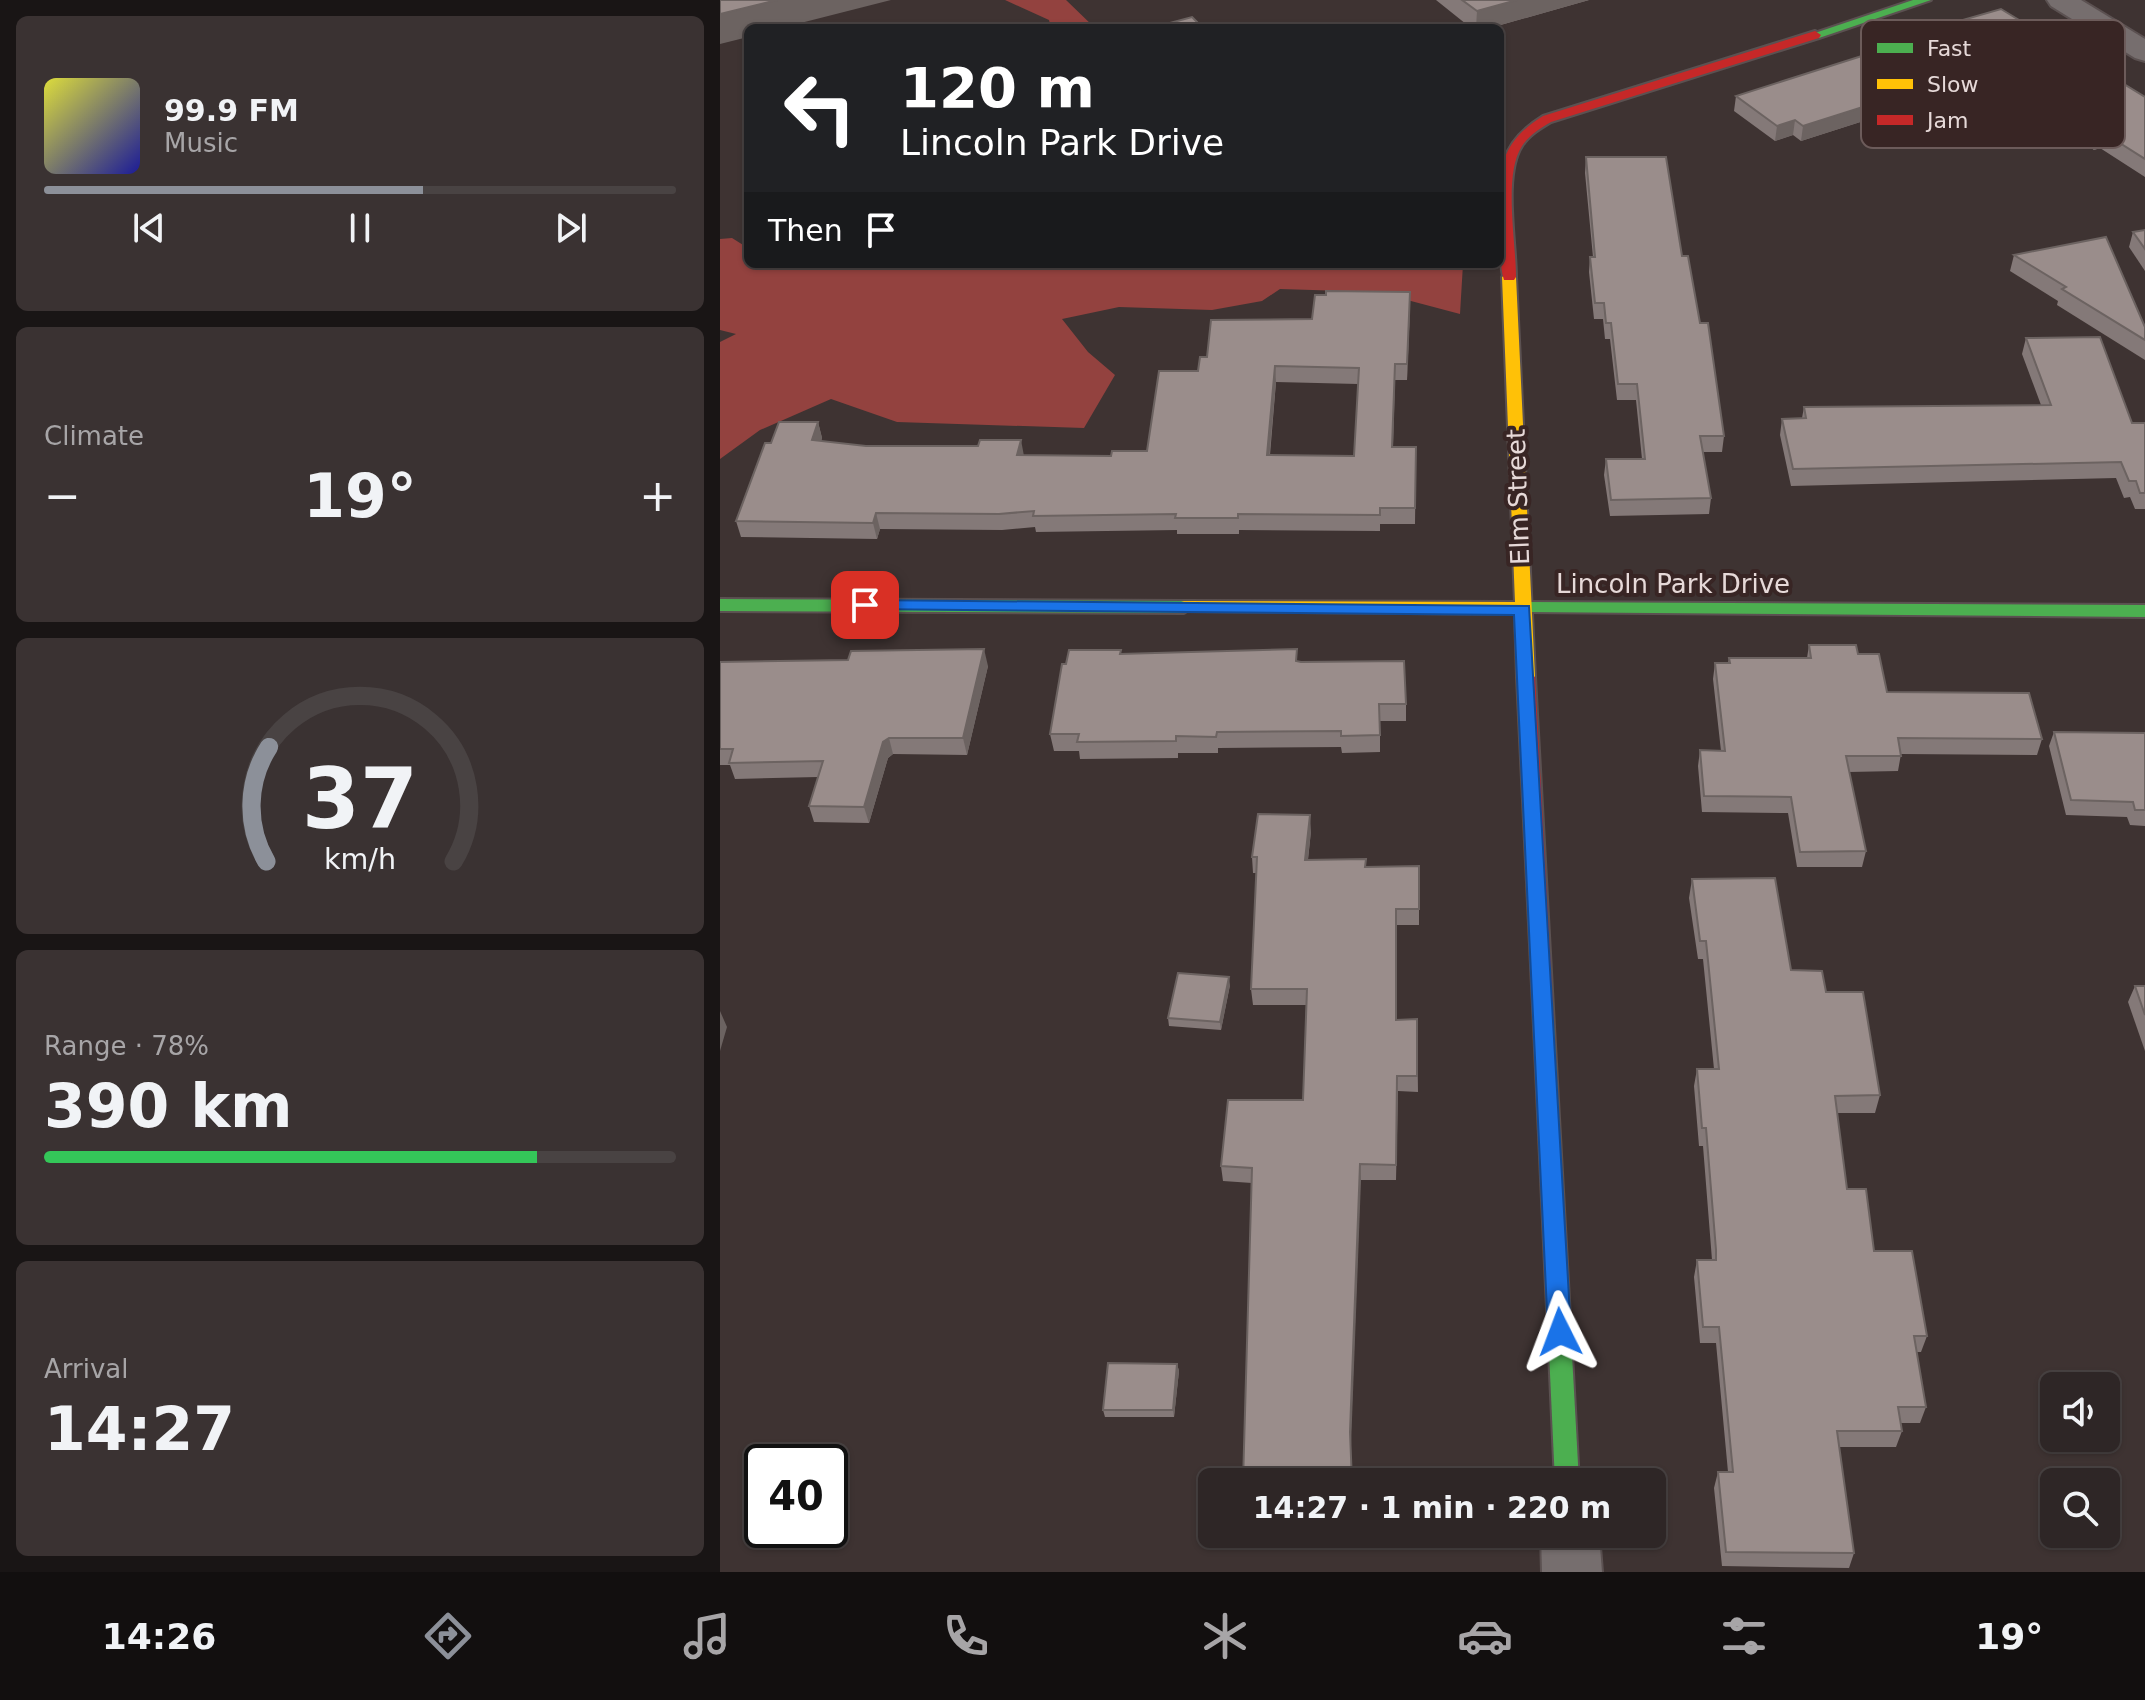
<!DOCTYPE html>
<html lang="en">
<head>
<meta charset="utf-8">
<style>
  body { margin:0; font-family:"DejaVu Sans",sans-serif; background:#3a3232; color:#f1f3f6; height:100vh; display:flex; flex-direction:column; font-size:30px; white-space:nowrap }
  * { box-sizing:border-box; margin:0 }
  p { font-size:26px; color:#a7a5a7 }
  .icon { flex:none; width:44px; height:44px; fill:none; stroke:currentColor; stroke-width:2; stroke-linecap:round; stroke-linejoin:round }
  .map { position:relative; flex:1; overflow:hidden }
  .drawer { display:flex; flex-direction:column; gap:16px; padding:16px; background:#191515; width:720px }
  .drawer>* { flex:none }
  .top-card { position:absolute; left:24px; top:24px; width:760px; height:244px; border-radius:12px; box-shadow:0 2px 6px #0004,0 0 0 2px #494343; background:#202124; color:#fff; overflow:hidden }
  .fabs { position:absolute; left:1320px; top:1372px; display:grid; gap:16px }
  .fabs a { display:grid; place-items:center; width:80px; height:80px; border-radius:12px; background:#2e2626; box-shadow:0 2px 6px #0004,0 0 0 2px #494343; font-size:40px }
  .speed { position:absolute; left:24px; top:1444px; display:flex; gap:16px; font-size:40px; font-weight:700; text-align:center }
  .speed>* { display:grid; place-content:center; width:104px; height:104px; border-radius:50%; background:#2e2626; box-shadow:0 2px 6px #0004,0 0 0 2px #494343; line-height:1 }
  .speed .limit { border:4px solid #111; border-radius:12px; background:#fff; color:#111 }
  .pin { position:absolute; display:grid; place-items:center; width:68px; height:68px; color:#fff; margin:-34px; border-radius:16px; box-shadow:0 4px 12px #0006 }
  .me { position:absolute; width:88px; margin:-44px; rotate:357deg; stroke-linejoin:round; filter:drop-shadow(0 0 6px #0008) }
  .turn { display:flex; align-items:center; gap:28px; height:168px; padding:0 24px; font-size:36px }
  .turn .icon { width:104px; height:104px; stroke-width:2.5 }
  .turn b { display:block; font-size:56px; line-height:68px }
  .then { display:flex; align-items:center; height:76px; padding:0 24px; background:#0003; gap:16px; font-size:30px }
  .big { font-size:60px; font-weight:600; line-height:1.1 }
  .drawer .widget { flex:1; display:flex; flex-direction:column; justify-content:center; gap:12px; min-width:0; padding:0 28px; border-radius:12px; background:#3a3232 }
  .drawer .dial { align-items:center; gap:0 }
  .dial svg { height:208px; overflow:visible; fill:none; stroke:#494343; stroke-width:7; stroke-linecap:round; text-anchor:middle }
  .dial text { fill:#f1f3f6; stroke:none }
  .song { display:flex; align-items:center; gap:24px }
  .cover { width:96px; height:96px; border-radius:12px; background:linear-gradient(135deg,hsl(60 70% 55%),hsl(240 70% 35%)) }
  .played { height:8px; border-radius:4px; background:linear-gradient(90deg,#8c9099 60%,#494343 60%) }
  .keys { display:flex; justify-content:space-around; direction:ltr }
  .heat { display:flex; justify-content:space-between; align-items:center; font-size:44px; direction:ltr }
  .charge { height:12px; border-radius:6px; background:linear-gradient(90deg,#34c759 78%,#494343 0) }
  .trip { position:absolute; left:478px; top:1468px; width:468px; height:80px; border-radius:12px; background:#2e2626; box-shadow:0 2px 6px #0004,0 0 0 2px #494343; font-weight:600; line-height:80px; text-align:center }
  .menu { display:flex; height:128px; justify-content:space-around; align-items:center; background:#120f0f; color:#a7a5a7 }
  .menu .icon { width:56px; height:56px }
  .menu .current { color:#8c9099 }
  .menu b { font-size:36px; color:#f1f3f6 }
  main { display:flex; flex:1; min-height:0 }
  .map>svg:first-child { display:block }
  .forest { fill:#93423f }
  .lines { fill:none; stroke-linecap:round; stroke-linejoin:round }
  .street-casing { stroke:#5b5151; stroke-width:4 }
  .fast-casing { stroke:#5b5151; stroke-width:4 }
  .slow-casing { stroke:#5b5151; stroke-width:4 }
  .jam-casing { stroke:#5b5151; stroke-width:4 }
  .street { fill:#766e6e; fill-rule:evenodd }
  .fast { fill:#4caf50; fill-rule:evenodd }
  .slow { fill:#ffc107; fill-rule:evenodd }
  .jam { fill:#c62828; fill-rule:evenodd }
  .wall { fill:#847978; fill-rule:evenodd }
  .shaded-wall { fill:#6c6361 }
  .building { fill:#9a8d8b; stroke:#6c6361; stroke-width:2; fill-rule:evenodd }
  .route { fill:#1a73e8; stroke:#114b97; stroke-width:2 }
  .labels { text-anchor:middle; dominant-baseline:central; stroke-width:8; stroke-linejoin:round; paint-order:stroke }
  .street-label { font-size:26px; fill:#e6d9d8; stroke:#382524 }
  .key { fill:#382524; stroke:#6c5b5a; stroke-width:2 }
  .key-label { font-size:22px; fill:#e6d9d8 }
</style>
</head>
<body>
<main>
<section class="drawer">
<div class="widget">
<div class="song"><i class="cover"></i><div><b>99.9 FM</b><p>Music</p></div></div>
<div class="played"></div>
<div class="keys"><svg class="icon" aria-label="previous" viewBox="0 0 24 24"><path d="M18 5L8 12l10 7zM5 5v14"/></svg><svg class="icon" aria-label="pause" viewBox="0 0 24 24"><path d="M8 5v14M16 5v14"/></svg><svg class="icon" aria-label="next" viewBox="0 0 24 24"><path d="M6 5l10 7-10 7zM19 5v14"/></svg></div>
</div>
<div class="widget"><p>Climate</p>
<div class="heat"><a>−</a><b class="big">19°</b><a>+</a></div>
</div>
<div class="widget dial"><svg viewBox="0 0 100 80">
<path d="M14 69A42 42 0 1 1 86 69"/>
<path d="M14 69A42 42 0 0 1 15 25" stroke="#8c9099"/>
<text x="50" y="56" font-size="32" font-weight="700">37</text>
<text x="50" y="72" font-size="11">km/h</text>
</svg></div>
<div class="widget"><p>Range · 78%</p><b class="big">390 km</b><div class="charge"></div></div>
<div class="widget"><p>Arrival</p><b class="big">14:27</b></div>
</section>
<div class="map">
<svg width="1425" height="1572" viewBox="0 0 1425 1572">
  <rect width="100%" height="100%" fill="#3e3332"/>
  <!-- forest -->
  <g class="forest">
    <path d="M285,0H346L375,28H331L329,20Z"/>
    <path d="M12,238L28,248V264H743L740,314L657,292L560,289L542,301L492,310L399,307L342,319L368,352L395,375L364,428L177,422L111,399L40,430L0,459V342L16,334L0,330V239Z"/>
  </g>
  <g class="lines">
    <defs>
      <g id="street">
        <path d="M1327,0H1361L1425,39V61L1415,58L1331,6Z"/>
        <path d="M821,1534H879L882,1572H822Z"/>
      </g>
      <g id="fast">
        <path d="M1193,0H1211L1099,38L1089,35Z"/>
        <path d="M0,599L464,601L472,607L464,613L0,611Z"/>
        <path d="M805,602L1425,605V617L799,612L797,608Z"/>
        <path d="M824,1019L831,1021L834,1027L859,1482H835L814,1027L817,1021Z"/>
      </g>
      <path id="slow" d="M789,273L796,277L815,677L812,681L806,683L797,677L795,614L458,611L456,607L458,603L464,601L795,602L782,277Z"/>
      <g id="jam">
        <path d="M1095,31L1101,35L1099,38L831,122C821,128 809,135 802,146C783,175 796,242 796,277L794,280H784C779,266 782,246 781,231C779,179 773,147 823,116Z"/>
        <path d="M806,671L815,677L834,1027L831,1033L824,1035L817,1033L814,1027L797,677Z"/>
      </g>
    </defs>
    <!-- street casing -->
    <use href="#street" class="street-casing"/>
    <!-- fast casing -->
    <use href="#fast" class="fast-casing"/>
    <!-- slow casing -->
    <use href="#slow" class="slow-casing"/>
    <!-- jam casing -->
    <use href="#jam" class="jam-casing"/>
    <!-- street -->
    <use href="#street" class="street"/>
    <!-- fast -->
    <use href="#fast" class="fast"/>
    <!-- slow -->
    <use href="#slow" class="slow"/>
    <!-- jam -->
    <use href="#jam" class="jam"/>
  </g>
  <!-- wall -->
  <g class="wall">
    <path d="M716,0H869L770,28H751Z"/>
    <path d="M1225,25L1425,97V177L1380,148L1374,150L1302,101L1265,111L1237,91L1081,141L1073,135L1055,141L1014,111L1016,96L1225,30Z"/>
    <path d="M866,157L962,256L980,323L1004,436L1002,452H983L991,498L989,514L890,516L884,475L886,459H922L916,400H897L890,339H885L883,319H874L869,272L870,257H873L865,173Z"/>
    <path d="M1425,230V271L1409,247L1413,232Z"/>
    <path d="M1294,255L1425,327V360L1337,305L1338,301L1290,271Z"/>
    <path d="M690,307L687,380H675L673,447H696L695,524H660V531L519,530V534H457V530L316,532L315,527L282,530L160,529L157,539L21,537L16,521L51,443L98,422L102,438L101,441L146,446L303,455L391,456L427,451L487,357L592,319ZM556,382L638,384L634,456L550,455Z"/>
    <path d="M1306,338L1412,423H1425V509H1415L1410,497L1404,498L1396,478L1071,486L1060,435L1062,419L1082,418L1084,407L1321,405L1302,354Z"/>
    <path d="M1089,645L1138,654L1167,692L1322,739L1317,755L1181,754L1178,771L1129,772L1146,851L1142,867H1077L1068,813L982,812L978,766L980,750L1001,751L993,679L995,663H1008L1009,658H1087Z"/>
    <path d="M401,654L577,661L686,704V721H660V752L622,753L621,747L498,748V753H458V758L360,759L359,751H334L330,734Z"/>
    <path d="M0,662L268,666L247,755L173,754L168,758L149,823L94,822L89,806L98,777L15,779L10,765H0Z"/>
    <path d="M1334,732L1425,733V826L1410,825L1407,817L1346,815L1329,746Z"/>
    <path d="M591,831L588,860L646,867L699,866V925H676V1020L697,1019L698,1092L678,1091L676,1180H641L532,1183L503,1181L501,1166L583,1100L586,1005H533L531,989L536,873H533L532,857Z"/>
    <path d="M972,879L1071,970L1106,992L1160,1095L1155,1113H1117L1127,1189L1154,1251L1207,1336L1201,1352H1197L1206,1407L1200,1423H1180L1182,1431L1176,1447H1119L1134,1553L1129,1568L1002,1566L994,1488L998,1472H1008L996,1343H980L974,1277L977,1260H992L983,1146H979L974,1086L977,1069H994L983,959H978L969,898Z"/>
    <path d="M510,985L501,1030L449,1026L448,1018Z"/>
    <path d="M1415,986H1425V1051L1408,1002Z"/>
    <path d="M457,1364L459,1371L454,1417H385L383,1410Z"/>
    <path d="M521,1534H634L635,1543L523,1547Z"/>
  </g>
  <!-- shaded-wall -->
  <g class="shaded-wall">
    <path d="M57,0H171L61,28H28V37L0,44V14Z"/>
    <path d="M797,0H869L770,28H756L757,11Z"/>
    <path d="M1240,76L1237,91L1081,141L1083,126Z"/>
    <path d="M1305,87L1302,101L1265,111L1268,97Z"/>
    <path d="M1075,120L1073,135L1055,141L1057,126Z"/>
    <path d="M1384,133L1380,148L1374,150L1378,135Z"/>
    <path d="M690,292V307L687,380V364Z"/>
    <path d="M555,366L556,382L548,471L547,455Z"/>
    <path d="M98,422L102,438L96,456L92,440Z"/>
    <path d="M301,440L304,456L297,455Z"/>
    <path d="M156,513L160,529L157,539L153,523Z"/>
    <path d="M264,649L268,666L247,755L243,738Z"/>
    <path d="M169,738L173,754L168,758L149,823L144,807L163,742Z"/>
    <path d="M590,815L591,831L586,876L585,860Z"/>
    <path d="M509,977L510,985L501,1030L500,1022Z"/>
    <path d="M0,1011L7,1027L0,1051Z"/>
    <path d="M640,1164L641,1180L631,1446L630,1432Z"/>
    <path d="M457,1364L459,1371L454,1417L453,1410Z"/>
  </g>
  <!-- building -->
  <g class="building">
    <path d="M0,0H57L0,14Z"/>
    <path d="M742,0H797L757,11Z"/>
    <path d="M1281,9L1425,97V159L1384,133L1378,135L1305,87L1268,97L1240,76L1083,126L1075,120L1057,126L1016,96L1230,28L1225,25Z"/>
    <path d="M472,17L483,28H431Z"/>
    <path d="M866,157H946L962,256H968L980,323H988L1004,436H980L991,498L891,500L886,459H925L917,384H898L891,323H886L884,303H875L870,257H875Z"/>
    <path d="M1425,230V249L1413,232Z"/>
    <path d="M1386,237L1425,327V340L1342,289L1346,287L1294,255Z"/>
    <path d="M606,291L690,292L687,364H675L672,447H696L695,508H660V515L518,514V518H455L456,514L313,516L314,511L279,514L156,513L153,523L16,521L45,443H51L59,422H98L92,440L146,446H258L260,440H301L297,455L391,456L392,451H427L439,371H478L480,357H487L491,320L592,319L595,295H606ZM555,366L639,368L634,456L547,455Z"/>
    <path d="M1380,337L1412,423H1425V493H1420L1416,481H1409L1401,462L1073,469L1062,419L1086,418L1084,407L1331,405L1306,338Z"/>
    <path d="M1089,645H1136L1138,654H1159L1167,692L1309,693L1322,739L1178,738L1181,756H1126L1146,851L1080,852L1071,797L984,796L980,750L1005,751L995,663H1010L1009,658H1091Z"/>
    <path d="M264,649L243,738H169L163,742L144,807L89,806L103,761L9,763L13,749H0V662L128,660L131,651Z"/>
    <path d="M577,649L576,661L581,662L684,661L686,704H659L660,735L621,736V731L497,732L496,737L456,736V741L357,742L359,734H330L342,664H346L349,650H401L400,654Z"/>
    <path d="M1334,732L1425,733V810H1415L1413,802L1351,800Z"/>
    <path d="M538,814L590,815L585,860L646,859L645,867L699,866V909H676V1020L697,1019V1076H677L676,1165L640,1164L630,1432L632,1482H523L532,1168L501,1166L508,1100H583L587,989H531L537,857H532Z"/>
    <path d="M1055,878L1071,970L1102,971L1106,992H1143L1160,1095L1115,1096L1127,1189H1146L1154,1251H1192L1207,1336H1194L1206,1407H1178L1182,1431H1117L1134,1553L1006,1552L998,1472H1013L999,1327H983L977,1260H996V1250L986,1128H982L977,1069H999L986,941H980L972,879Z"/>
    <path d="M458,973L509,977L500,1022L448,1018Z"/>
    <path d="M1415,986H1425V1015Z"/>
    <path d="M388,1363L457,1364L453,1410H383Z"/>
  </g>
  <!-- route -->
  <path class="route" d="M145,600L809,606L851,1332L848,1340L840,1343L832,1340L828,1332L794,615L139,609L137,605Z"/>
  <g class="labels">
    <!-- street labels -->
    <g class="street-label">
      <text transform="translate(798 497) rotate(-92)">Elm Street</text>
      <text x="953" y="584">Lincoln Park Drive</text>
    </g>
  </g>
  <!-- legend -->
  <rect x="1141" y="20" width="264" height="128" rx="12" class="key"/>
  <rect x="1157" y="43" width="36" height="10" fill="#4caf50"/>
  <rect x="1157" y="79" width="36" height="10" fill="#ffc107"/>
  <rect x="1157" y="115" width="36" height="10" fill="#c62828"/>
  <g class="key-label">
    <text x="1207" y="56">Fast</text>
    <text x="1207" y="92">Slow</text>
    <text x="1207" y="128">Jam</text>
  </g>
</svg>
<div class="fabs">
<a><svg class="icon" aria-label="sound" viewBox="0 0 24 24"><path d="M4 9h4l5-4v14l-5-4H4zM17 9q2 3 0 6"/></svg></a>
<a><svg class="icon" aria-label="search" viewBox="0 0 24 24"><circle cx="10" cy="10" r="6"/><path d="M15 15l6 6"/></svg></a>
</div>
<div class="speed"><div class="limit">40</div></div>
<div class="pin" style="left:145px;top:605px;background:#d93025"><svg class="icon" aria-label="arrive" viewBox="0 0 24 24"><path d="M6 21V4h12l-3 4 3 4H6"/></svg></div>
<svg class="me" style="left:840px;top:1332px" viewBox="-20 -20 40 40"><path d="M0-17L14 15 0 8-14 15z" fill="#1a73e8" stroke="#fff" stroke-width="4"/></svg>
<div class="trip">14:27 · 1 min · 220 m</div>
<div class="top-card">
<div class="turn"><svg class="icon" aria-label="left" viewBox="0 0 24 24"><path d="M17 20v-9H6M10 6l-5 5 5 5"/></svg><div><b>120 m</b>Lincoln Park Drive</div></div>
<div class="then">Then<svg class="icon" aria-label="arrive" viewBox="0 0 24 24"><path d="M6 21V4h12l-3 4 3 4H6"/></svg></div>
</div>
</div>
</main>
<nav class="menu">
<b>14:26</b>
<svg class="icon current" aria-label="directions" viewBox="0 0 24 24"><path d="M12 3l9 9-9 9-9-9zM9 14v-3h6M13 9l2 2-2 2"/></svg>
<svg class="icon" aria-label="music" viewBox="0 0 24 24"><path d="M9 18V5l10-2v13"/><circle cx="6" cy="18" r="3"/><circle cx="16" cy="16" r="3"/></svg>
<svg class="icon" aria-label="phone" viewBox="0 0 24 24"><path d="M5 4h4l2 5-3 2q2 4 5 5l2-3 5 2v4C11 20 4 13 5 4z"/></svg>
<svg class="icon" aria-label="climate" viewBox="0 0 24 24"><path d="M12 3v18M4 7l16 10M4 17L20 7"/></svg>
<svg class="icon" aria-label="car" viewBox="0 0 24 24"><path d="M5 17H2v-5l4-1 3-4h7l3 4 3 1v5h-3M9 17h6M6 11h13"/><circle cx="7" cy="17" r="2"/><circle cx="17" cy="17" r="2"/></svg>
<svg class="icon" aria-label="filters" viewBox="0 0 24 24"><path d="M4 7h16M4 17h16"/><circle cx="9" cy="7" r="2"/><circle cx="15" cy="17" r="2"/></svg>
<b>19°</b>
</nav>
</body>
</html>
